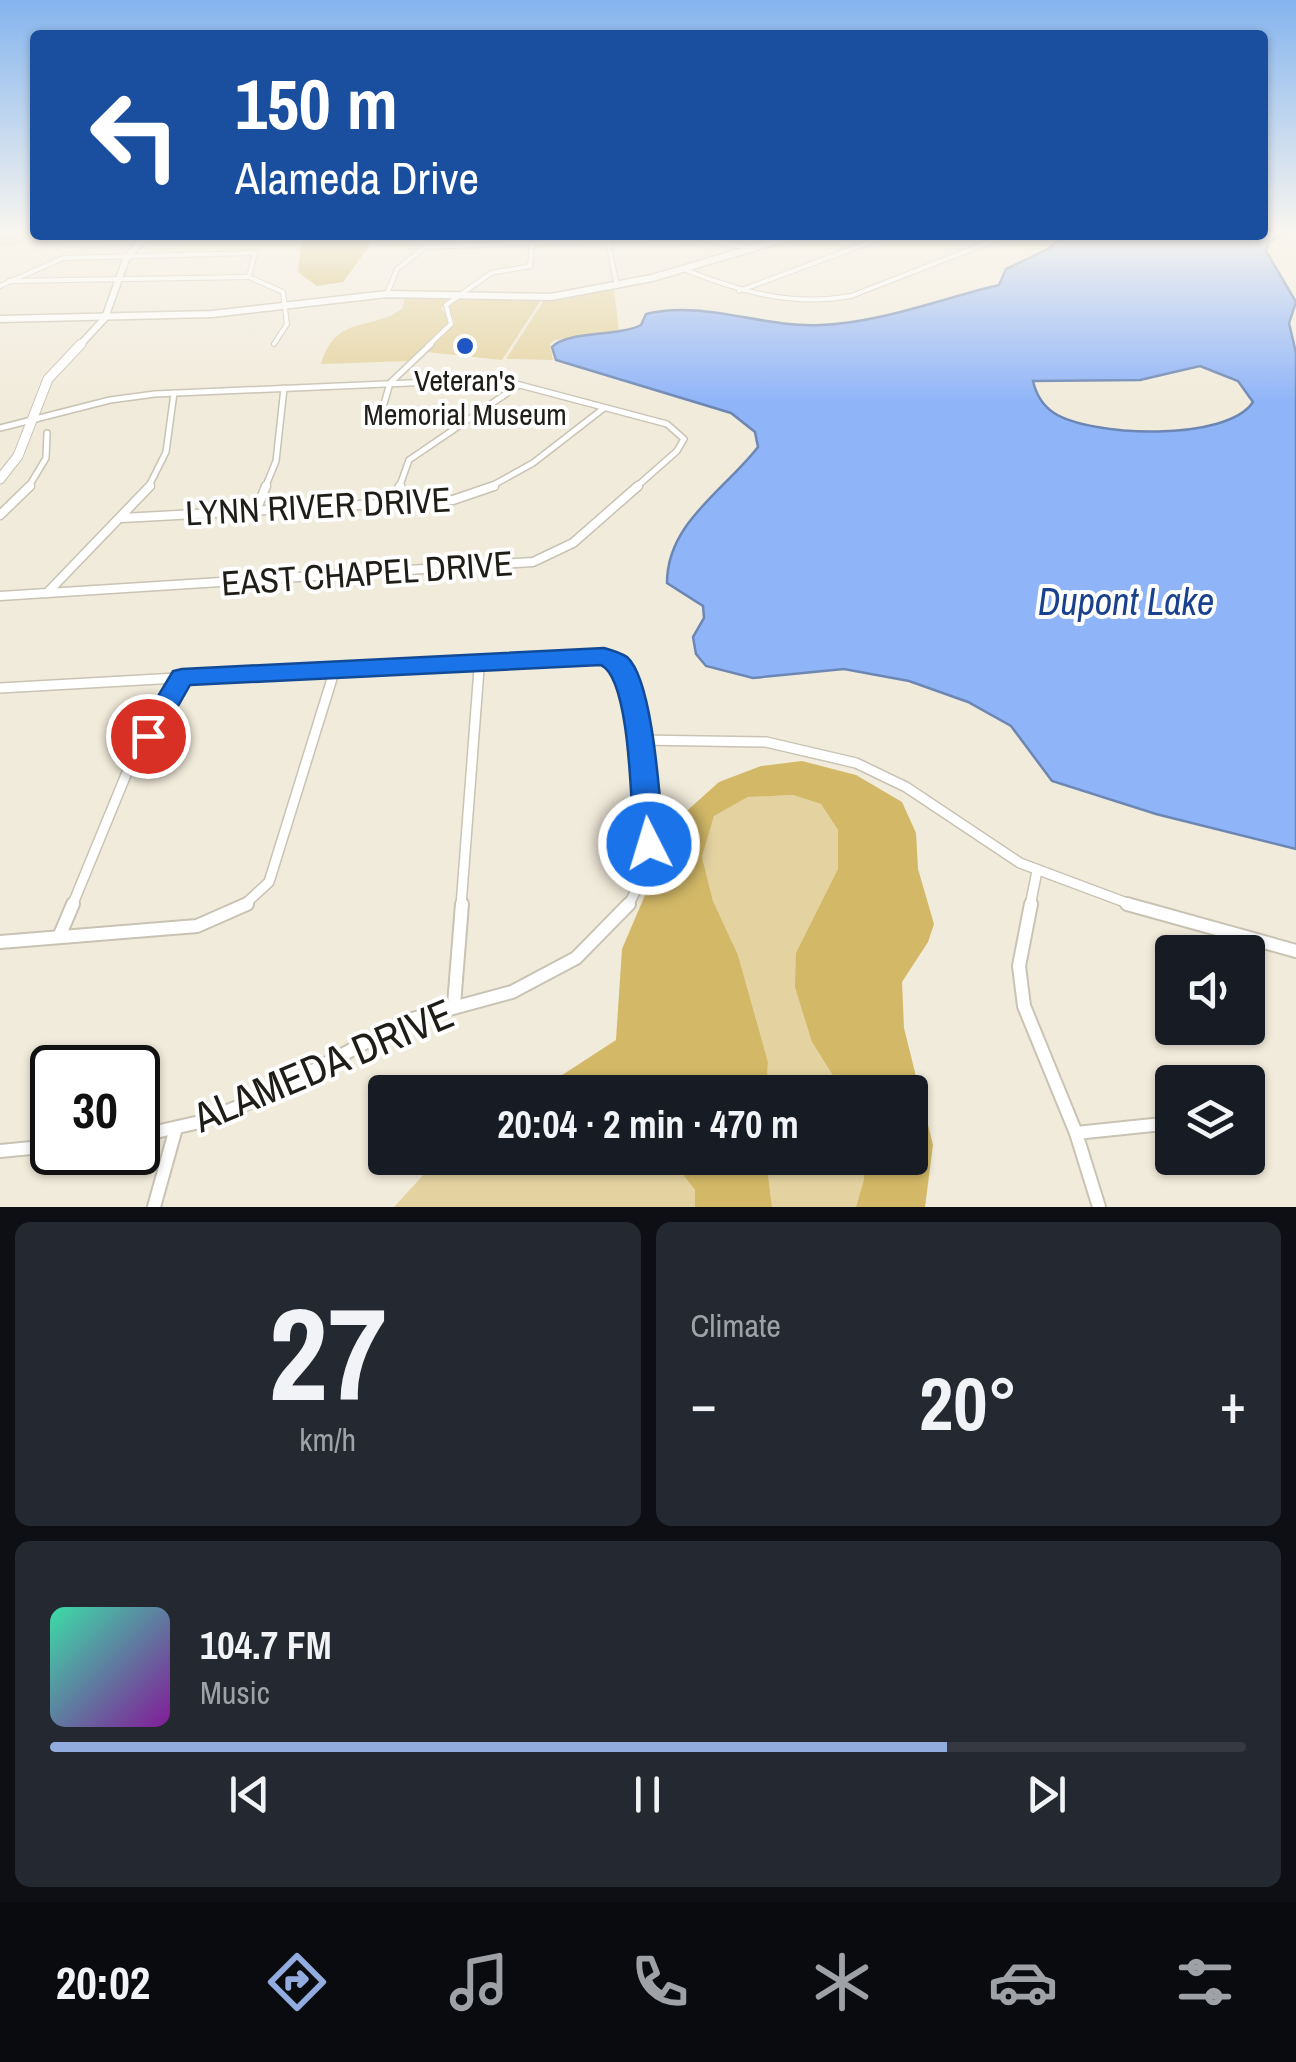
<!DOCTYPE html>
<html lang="en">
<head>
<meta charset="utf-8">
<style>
  body { margin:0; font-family:"Archivo Narrow",sans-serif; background:#242831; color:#f1f3f6; height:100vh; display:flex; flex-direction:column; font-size:38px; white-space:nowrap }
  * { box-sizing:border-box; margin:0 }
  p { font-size:32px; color:#9ea1a6 }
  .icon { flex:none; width:55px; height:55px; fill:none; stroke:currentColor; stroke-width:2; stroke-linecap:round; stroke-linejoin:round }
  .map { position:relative; height:1207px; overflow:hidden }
  .drawer { display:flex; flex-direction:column; gap:15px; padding:15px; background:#0d0f14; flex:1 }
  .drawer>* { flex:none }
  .guide { position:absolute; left:30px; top:30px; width:1238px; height:210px; border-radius:10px; box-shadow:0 2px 8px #0004; background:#1a4fa0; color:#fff; overflow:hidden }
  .controls { position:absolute; left:1155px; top:935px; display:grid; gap:20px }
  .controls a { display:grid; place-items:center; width:110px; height:110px; border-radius:10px; background:#171b24; box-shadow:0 2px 8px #0004; font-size:50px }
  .speed { position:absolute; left:30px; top:1045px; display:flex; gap:20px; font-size:50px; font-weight:700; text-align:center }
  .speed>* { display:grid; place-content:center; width:130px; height:130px; border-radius:50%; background:#171b24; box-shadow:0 2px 8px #0004; line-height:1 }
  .speed .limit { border:5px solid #111; border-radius:15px; background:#fff; color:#111 }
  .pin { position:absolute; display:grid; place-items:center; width:85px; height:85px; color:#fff; margin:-42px; border:5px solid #fff; border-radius:50%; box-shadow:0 2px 10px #0007 }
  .me { position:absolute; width:110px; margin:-55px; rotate:355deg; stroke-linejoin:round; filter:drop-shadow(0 0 8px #0008) }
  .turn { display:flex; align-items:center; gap:35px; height:210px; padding:0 40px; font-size:45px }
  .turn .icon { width:130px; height:130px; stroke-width:2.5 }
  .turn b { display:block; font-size:70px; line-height:85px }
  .big { font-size:75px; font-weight:700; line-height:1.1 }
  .drawer .tile { flex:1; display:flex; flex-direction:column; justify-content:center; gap:15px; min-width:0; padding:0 35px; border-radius:15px; background:#242831 }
  .drawer .dial { align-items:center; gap:0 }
  .dial b { font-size:130px; line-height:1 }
  .song { display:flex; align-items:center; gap:30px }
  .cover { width:120px; height:120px; border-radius:15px; background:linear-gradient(135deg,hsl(160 70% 55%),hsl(290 70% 35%)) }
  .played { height:10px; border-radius:5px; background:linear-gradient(90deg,#92acdf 75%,#363941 75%) }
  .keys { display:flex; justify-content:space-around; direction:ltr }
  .heat { display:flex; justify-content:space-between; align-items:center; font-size:55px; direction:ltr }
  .drawer .tiles { flex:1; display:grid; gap:15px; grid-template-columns:1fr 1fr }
  .tile:last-child { grid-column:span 2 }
  .trip { position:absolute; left:368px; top:1075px; width:560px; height:100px; border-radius:10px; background:#171b24; box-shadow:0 2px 8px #0004; font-weight:700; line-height:100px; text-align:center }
  .tabs { display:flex; height:160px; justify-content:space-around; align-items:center; background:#090b0e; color:#9ea1a6 }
  .tabs .icon { width:70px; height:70px }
  .tabs .current { color:#92acdf }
  .tabs b { font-size:45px; color:#f1f3f6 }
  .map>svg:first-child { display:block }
  .green { fill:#e4d3a0 }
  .forest { fill:#d2b867 }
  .water { fill:#8fb4f8; stroke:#6d87b4; stroke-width:2.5; fill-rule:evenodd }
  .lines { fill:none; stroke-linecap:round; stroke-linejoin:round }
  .street-far4-casing { stroke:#c8c3b3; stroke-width:6 }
  .street-far3-casing { stroke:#c8c3b3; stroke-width:8 }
  .street-far2-casing { stroke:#c8c3b3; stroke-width:11 }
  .street-far1-casing { stroke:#c8c3b3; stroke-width:12 }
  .street-casing { stroke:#c8c3b3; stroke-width:16 }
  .secondary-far1-casing { stroke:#c8c3b3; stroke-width:9 }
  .secondary-casing { stroke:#c8c3b3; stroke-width:11 }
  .street-far4 { stroke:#fff; stroke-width:4 }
  .street-far3 { stroke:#fff; stroke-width:5 }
  .street-far2 { stroke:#fff; stroke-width:8 }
  .street-far1 { stroke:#fff; stroke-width:9 }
  .street { stroke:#fff; stroke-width:12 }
  .secondary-far1 { stroke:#fff; stroke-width:6 }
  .secondary { stroke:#fff; stroke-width:9 }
  .route { fill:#1a73e8; stroke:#114b97; stroke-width:2.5 }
  .poi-dot { fill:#1f56c3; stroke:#fff; stroke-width:4 }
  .labels { text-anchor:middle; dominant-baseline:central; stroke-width:8; stroke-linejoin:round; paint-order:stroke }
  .far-poi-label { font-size:30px; fill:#1f1d17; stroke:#fff }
  .street-label { font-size:35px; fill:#1f1d17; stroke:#fff }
  .water-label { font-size:38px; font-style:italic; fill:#1a418e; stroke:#fff }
  .near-street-label { font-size:42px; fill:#1f1d17; stroke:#fff }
</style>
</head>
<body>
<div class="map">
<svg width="1296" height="1207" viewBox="0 0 1296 1207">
  <rect width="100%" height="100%" fill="#f1ebdb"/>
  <!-- green -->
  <g class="green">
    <path d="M0,234L35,235H308L0,246Z"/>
    <path d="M614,289L619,331L555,340L550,344L553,360L506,359L544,300Z"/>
    <path d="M406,295L455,298L441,308L450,320L448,324L409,361L321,364C336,314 369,332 402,309Z"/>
    <path d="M457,300L467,299L541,300L502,360L426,352L455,322L447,309Z"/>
    <path d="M793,795L821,804L838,830V869L828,894L812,1042L843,1092H766L768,1062L738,955L713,901L702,857L714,816L748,797Z"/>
    <path d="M439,1158H670L695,1190V1207H394Z"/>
    <path d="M766,1158H864V1179L856,1207H772Z"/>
  </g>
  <!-- forest -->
  <g class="forest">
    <path d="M377,235L343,282L317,286L298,272L302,236Z"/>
    <path d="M802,761L856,775L902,802L916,833L918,869L934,924L928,942L902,982L904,1028L933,1145L925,1207H856L864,1179V1158H910V1092H843L812,1042L795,987L796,953L838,869V830L821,804L793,795L748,797L714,816L702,857L713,901L738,955L768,1062L766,1092H536L616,1040L622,949L651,881L660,835L719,782L761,766Z"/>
    <path d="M670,1158H766L772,1207H695V1190Z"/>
  </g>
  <!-- water -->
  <path class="water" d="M1284,234L1269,242L1266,251L1296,302L1289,323L1296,353V849L1156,814L1052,781L1011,726L968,702L909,681L844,669L753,678L706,666L696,654L693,637L704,618L703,606L667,583C667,523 724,491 758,447L755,432L731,413L556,360L552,347C566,331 617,337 641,325L646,314C704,300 762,328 821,325C883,322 940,299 999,285L1006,269L1048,249L1064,235ZM1200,366L1238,381L1253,402C1227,442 1091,437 1054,413C1042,405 1036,394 1033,381L1140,380Z"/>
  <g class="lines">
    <defs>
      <g id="street-far4">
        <path d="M607,237L617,286"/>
        <path d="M683,269C739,291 790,307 851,296L1008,235"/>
        <path d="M9,281L249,277"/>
        <path d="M0,286L63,258L255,253L249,277L283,292L287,324L274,344"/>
        <path d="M739,291L889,235"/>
        <path d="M387,294L397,269L425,247L694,237L747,248"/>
        <path d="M428,346L451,324L446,305L491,273L530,266L532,243"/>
      </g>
      <g id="street-far3">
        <path d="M384,404L390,383L431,344"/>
        <path d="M0,428L110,400L155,394L477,380L520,385L667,424L684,439L677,451L635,488"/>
        <path d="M28,488L46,458L47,433"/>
        <path d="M148,488L166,452L174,393"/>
        <path d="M265,488L276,461L284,388"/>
        <path d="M399,488L409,460L519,385"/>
        <path d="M488,488L533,463L604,408"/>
      </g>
      <g id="street-far2">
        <path d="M393,504L400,486"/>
        <path d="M256,511L266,486"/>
        <path d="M0,515L30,486"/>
        <path d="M122,518L453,500L494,486"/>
        <path d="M47,593L150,486"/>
        <path d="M0,596L533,562L573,543L638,486"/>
        <path d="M293,671L589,654L618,663L623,671"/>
        <path d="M334,671L335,667"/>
        <path d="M479,671L480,660"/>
      </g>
      <g id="street-far1">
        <path d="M621,669C648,716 661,861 627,906"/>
        <path d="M0,688L336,669"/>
        <path d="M640,740L766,742L856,763L906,787L1020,863L1135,906"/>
        <path d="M72,906L130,765L182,677"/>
        <path d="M243,906L269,882L335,669"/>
        <path d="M461,906L479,669"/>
        <path d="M1030,906L1037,871"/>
      </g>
      <g id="street">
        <path d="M1031,904L1019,966L1024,1006L1076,1133L1099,1207"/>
        <path d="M1127,904L1296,951"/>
        <path d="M59,937L73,904"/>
        <path d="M0,942L197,926L247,904"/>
        <path d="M454,1005L462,904"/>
        <path d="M1076,1133L1172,1123"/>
        <path d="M138,1136L200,1122L270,1094L405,1021L512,992L576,958L629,904"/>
        <path d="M0,1151L52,1146"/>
        <path d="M154,1207L176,1128"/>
      </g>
      <g id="secondary-far1">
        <path d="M0,319L212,314L387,294L551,297L652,278L797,235"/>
        <path d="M79,346L105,318L126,259L146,235"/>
      </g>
      <path id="secondary" d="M0,479L18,456L48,379L81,344"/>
    </defs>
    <!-- street-far4 casing -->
    <use href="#street-far4" class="street-far4-casing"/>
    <!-- street-far3 casing -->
    <use href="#street-far3" class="street-far3-casing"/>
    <!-- street-far2 casing -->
    <use href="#street-far2" class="street-far2-casing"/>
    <!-- street-far1 casing -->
    <use href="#street-far1" class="street-far1-casing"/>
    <!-- street casing -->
    <use href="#street" class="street-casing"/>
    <!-- secondary-far1 casing -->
    <use href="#secondary-far1" class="secondary-far1-casing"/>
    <!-- secondary casing -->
    <use href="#secondary" class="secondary-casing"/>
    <!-- street-far4 -->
    <use href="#street-far4" class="street-far4"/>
    <!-- street-far3 -->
    <use href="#street-far3" class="street-far3"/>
    <!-- street-far2 -->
    <use href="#street-far2" class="street-far2"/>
    <!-- street-far1 -->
    <use href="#street-far1" class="street-far1"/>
    <!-- street -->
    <use href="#street" class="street"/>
    <!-- secondary-far1 -->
    <use href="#secondary-far1" class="secondary-far1"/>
    <!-- secondary -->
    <use href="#secondary" class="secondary"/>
  </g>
  <!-- sky -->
  <linearGradient id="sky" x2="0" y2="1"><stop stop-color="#84b4ee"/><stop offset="0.58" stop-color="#f9f6ef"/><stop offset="1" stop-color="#f9f6ef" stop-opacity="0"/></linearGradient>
  <rect width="1296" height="403" fill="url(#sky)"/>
  <!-- route -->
  <path class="route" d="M604,648C611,650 621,653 627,657C654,681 660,806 664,844L659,853L649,856L638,853L634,844C631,810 631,679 601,665L190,685L157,743H138L134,736L173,671L182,669Z"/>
  <!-- markers -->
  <circle class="poi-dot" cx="465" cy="346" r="10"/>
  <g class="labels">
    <!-- far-poi labels -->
    <g class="far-poi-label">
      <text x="465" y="380">Veteran's<tspan x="465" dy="34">Memorial Museum</tspan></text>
    </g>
    <!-- street labels -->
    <g class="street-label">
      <text transform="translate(318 506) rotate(-3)">LYNN RIVER DRIVE</text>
      <text transform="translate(367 573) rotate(-4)">EAST CHAPEL DRIVE</text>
    </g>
    <!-- water labels -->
    <g class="water-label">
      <text x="1126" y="601">Dupont Lake</text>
    </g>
    <!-- near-street labels -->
    <g class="near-street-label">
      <text transform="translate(323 1065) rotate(-23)">ALAMEDA DRIVE</text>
    </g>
  </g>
</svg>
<div class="controls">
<a><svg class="icon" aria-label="sound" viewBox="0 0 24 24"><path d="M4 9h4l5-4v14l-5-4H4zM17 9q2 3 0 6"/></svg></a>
<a><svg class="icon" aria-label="layers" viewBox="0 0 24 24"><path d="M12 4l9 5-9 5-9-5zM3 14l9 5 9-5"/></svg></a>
</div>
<div class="speed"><div class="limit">30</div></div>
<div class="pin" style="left:148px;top:736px;background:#d93025"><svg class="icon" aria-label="arrive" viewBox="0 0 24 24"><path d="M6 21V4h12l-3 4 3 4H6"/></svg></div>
<svg class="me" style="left:649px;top:844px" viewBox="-20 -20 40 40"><circle r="17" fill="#1a73e8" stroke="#fff" stroke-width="3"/><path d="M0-11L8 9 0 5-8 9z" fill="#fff"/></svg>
<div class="trip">20:04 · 2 min · 470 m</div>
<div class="guide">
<div class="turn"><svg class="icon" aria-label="left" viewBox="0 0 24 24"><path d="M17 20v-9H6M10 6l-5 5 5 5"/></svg><div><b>150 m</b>Alameda Drive</div></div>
</div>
</div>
<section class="drawer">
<div class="tiles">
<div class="tile dial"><b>27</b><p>km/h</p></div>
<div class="tile"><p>Climate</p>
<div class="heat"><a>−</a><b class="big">20°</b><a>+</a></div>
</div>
<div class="tile">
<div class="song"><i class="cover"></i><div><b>104.7 FM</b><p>Music</p></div></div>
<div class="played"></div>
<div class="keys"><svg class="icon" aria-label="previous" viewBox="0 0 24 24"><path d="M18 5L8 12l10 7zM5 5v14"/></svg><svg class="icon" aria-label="pause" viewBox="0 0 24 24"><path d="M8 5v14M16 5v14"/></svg><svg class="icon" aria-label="next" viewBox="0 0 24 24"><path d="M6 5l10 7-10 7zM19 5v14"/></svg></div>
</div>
</div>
</section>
<nav class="tabs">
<b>20:02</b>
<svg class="icon current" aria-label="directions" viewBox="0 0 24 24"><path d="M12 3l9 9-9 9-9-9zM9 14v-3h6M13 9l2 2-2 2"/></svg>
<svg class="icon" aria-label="music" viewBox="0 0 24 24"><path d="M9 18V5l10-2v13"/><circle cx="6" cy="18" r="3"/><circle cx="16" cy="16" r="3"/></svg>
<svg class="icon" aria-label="phone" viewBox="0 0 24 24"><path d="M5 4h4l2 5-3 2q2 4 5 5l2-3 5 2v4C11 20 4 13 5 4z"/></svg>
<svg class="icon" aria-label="climate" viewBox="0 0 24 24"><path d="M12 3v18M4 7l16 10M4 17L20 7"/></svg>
<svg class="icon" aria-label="car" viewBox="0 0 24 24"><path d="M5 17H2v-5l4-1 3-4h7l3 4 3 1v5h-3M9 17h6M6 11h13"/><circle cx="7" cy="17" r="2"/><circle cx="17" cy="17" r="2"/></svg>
<svg class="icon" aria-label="filters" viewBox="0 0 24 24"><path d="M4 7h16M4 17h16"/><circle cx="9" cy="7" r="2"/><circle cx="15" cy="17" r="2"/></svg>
</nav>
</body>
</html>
